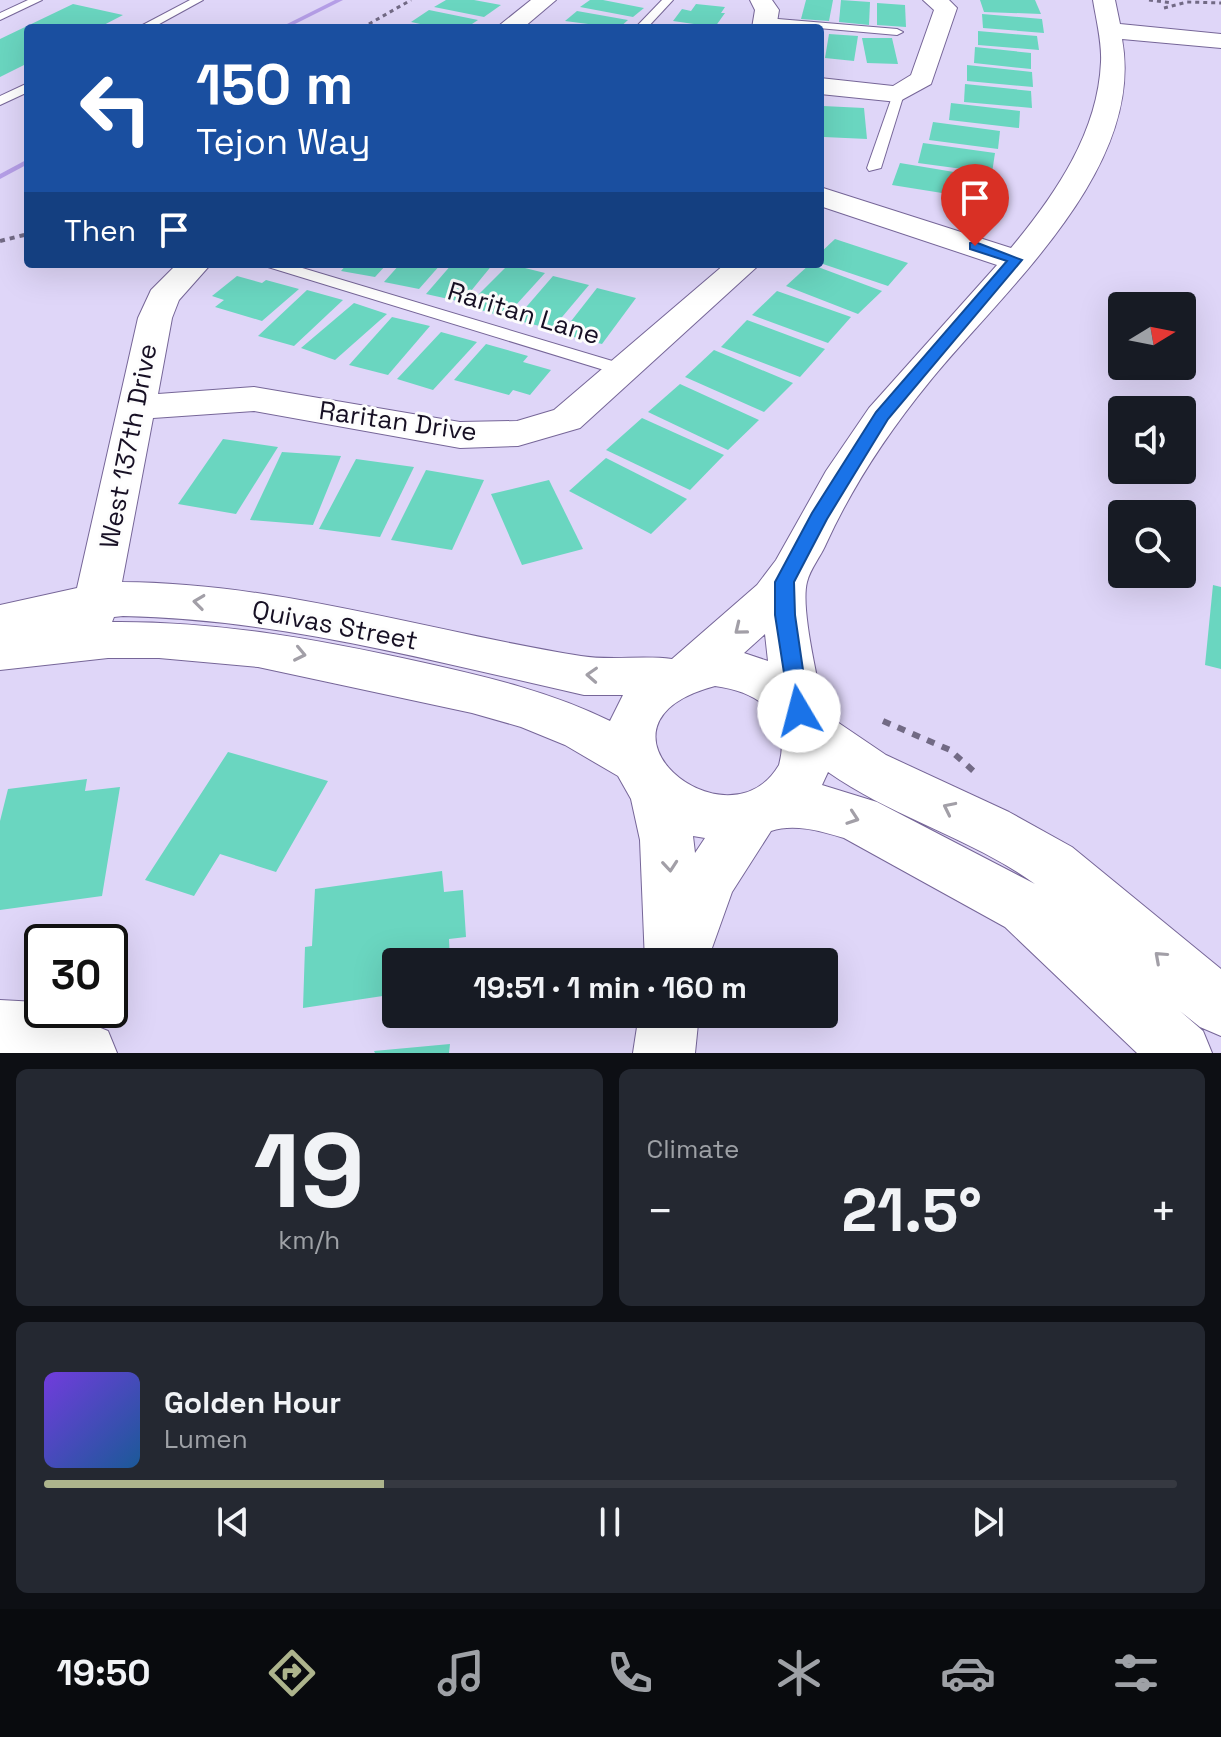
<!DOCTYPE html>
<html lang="en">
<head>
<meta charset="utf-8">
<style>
  body { margin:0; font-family:"Space Grotesk",sans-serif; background:#242831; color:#f1f3f6; height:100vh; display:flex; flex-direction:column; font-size:30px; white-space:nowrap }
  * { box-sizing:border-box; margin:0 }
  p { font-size:26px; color:#9ea1a6 }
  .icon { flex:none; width:44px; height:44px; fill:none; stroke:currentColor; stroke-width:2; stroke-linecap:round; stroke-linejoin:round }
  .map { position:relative; height:1053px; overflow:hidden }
  .panel { display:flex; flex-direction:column; gap:16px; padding:16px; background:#0d0f14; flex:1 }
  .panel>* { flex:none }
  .guide { position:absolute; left:24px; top:24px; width:800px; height:244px; border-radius:8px; box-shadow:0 8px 32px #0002; background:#1a4fa0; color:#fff; overflow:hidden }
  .needle { width:52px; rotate:80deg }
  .tools { position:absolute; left:1108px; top:292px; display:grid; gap:16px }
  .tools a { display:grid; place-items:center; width:88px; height:88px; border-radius:8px; background:#171b24; box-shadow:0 8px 32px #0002; font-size:40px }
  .speed { position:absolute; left:24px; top:924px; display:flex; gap:16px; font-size:40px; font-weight:700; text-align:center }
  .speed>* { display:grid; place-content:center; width:104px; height:104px; border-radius:50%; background:#171b24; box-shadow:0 8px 32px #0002; line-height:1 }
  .speed .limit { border:4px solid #111; border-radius:12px; background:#fff; color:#111 }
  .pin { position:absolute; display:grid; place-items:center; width:68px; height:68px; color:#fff; margin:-82px -34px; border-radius:50% 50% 50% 0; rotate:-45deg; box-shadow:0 0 8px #0007 }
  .pin .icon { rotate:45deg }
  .me { position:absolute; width:88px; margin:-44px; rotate:352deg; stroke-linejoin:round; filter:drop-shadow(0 0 6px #0008) }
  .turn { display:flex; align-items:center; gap:28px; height:168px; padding:0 40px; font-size:36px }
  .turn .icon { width:104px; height:104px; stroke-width:2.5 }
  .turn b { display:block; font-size:56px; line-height:68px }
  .then { display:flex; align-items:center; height:76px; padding:0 40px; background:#0003; gap:16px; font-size:30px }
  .big { font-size:60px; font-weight:600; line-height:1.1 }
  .panel .card { flex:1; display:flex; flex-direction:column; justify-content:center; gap:12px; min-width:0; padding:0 28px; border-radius:12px; background:#242831 }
  .panel .dial { align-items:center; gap:0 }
  .dial b { font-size:104px; line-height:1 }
  .song { display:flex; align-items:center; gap:24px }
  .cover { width:96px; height:96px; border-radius:12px; background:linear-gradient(135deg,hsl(260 70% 55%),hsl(210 70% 35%)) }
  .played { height:8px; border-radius:4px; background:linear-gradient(90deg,#adb48c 30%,#363941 30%) }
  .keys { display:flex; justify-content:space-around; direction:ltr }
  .heat { display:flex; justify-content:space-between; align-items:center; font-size:44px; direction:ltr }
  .panel .tiles { flex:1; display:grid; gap:16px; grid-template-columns:1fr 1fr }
  .card:last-child { grid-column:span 2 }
  .trip { position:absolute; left:382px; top:948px; width:456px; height:80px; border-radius:8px; background:#171b24; box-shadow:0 8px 32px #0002; font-weight:600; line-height:80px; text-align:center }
  .menu { display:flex; height:128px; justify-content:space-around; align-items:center; background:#090b0e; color:#9ea1a6 }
  .menu .icon { width:56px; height:56px }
  .menu .selected { color:#adb48c }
  .menu b { font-size:36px; color:#f1f3f6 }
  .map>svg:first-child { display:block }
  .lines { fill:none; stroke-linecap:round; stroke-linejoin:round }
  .stream { fill:#b59ee7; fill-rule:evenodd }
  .building { fill:#6ad6c0 }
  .service-casing { stroke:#766698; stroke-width:2 }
  .minor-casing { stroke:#766698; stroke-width:2 }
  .path-far2 { stroke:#726a85; stroke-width:3; stroke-dasharray:4 4; stroke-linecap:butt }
  .path-far1 { stroke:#726a85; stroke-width:4; stroke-dasharray:5 5; stroke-linecap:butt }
  .path { stroke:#726a85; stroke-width:6; stroke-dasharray:8 8; stroke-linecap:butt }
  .service { fill:#fff; fill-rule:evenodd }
  .minor { fill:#fff; fill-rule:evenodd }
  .oneway { stroke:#a29fa7 }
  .route { fill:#1a73e8; stroke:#114b97; stroke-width:2 }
  .labels { text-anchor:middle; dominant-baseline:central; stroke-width:6; stroke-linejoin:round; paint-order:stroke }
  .street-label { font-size:26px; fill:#171024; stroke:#fdfdfd }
</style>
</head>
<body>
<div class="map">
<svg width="1221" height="1053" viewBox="0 0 1221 1053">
  <rect width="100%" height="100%" fill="#dfd6f8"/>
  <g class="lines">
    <!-- stream -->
    <g class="stream">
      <path d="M335,0H343L287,28H279Z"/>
      <path d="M28,159V164L0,179V174Z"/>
    </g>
  </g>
  <!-- building -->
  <g class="building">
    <path d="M446,0H474L501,5L484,17L434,7Z"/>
    <path d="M590,0H603L644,8L633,17L580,7Z"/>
    <path d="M806,0H833L829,21L801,19Z"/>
    <path d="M841,0L870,2L869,25L839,22Z"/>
    <path d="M980,0H1035L1041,14L984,12Z"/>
    <path d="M877,3L905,5L906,27L877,25Z"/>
    <path d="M73,4L123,15L98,28H28V63L0,77V39Z"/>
    <path d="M696,4L725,7L721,13H725L715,27L673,21L682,9L691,11Z"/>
    <path d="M429,10L478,20L466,28H439L411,22Z"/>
    <path d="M577,11L628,20L619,28L565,21Z"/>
    <path d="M982,14L1042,19L1044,33L983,28Z"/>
    <path d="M978,31L1037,36L1039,50L978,45Z"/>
    <path d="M829,34L858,36L854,61L825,58Z"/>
    <path d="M862,38H892L898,64L867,63Z"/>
    <path d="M975,47L1031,53V69L974,63Z"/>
    <path d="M967,65L1032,72L1033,87L967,81Z"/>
    <path d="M965,84L1031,91L1032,108L964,102Z"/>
    <path d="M951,103L1020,111L1019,128L949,120Z"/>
    <path d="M823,106L864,108L867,139L824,137Z"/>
    <path d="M933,122L1000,131L998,149L929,140Z"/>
    <path d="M923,143L995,153L992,173L918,163Z"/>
    <path d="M900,163L972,175L967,197L892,185Z"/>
    <path d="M835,239L908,263L888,286L820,263V253Z"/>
    <path d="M347,264H387L375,277L341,271Z"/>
    <path d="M400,264H441L419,289L384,282Z"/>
    <path d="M452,264H493L462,302L426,294Z"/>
    <path d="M509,264L545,273L505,317L467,306Z"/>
    <path d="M810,264L882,291L858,314L786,286Z"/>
    <path d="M237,276L262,283L266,280L299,289L262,321L215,307L224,300L212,296Z"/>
    <path d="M553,276L589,285L552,329L515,320Z"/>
    <path d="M597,288L636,298L602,344L561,334Z"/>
    <path d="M307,290L343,300L294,346L258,336Z"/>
    <path d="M777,291L851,317L828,343L752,315Z"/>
    <path d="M354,303L387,314L335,360L301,348Z"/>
    <path d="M392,317L430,326L388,375L349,365Z"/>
    <path d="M747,320L825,349L800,377L721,347Z"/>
    <path d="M441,332L477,342L433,390L397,379Z"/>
    <path d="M486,344L528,356L523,362L551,370L530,395L513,390L509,395L454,380Z"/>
    <path d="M714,350L793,383L764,412L685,377Z"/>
    <path d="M680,384L759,420L728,450L648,412Z"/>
    <path d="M642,418L724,455L690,490L606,450Z"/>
    <path d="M223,439L278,447L236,514L178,504Z"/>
    <path d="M282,452L341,456L313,525L250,520Z"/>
    <path d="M606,458L687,499L651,534L569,491Z"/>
    <path d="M356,459L414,467L380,537L319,529Z"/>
    <path d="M426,470L484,480L452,550L391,540Z"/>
    <path d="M549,480L583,549L522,565L491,494Z"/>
    <path d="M1213,585L1221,587V669L1205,665Z"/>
    <path d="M228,752L328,781L276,872L220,854L194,896L145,880Z"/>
    <path d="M87,779L85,791L120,787L102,896L0,910V821L8,789Z"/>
    <path d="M442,871L444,892L463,890L466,937L449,939L450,962H396V994L303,1008L305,947L312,946L315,889Z"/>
    <path d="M450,1044L449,1053H375L374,1051Z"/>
  </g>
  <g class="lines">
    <defs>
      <g id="service">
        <path d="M28,0H42L0,20V13Z"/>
        <path d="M190,0H203L152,28H137Z"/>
        <path d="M662,0H673L647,28H635Z"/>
        <path d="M766,18L897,29L903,32L897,35L762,23L760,21Z"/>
        <path d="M28,83V92L0,105V96Z"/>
        <path d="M894,91L904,94L881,168L869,171L867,168Z"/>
        <path d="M265,264H289L629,366L632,370L623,375L617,374L268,267Z"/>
      </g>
      <g id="minor">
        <path d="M531,0H556L523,28H496Z"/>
        <path d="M750,0H772L779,10L776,28H752L755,10Z"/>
        <path d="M923,0H949L957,8L931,84L898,102L820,94V78L893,86L911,75L934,10Z"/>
        <path d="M1093,0H1115L1120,24L1221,34V48L1122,39C1146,169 1004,290 930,381C889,431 853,485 826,544C821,556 810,569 807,582C800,609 819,683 824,713L886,755L1009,812L1072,847L1221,969V1036L1200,1027L1180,1011L1203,1031L1212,1053H1137L1005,927L844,838C821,831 794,823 771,831L732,892L707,962H645L640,840L631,799L618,776L565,745L521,727L472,713L258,667L159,658H108L0,670V605L77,588L138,318L151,290L177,264H211L179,300L172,318L158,394L254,387L460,422L517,421L554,410L725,264H760L580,428L518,446L460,448L254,411L153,418L122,582C280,583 426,631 581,656C611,661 642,655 672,659L757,585L776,560L826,471L869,408L997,265L820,206V187L1011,248C1055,195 1098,133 1101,62C1102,42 1096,19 1093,0ZM123,616C280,619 432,661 584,695H623L610,721C552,692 487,677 425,663C321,640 219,621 112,622L114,617ZM765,634L768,661L744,653ZM715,686C760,692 792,716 779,765C727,853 571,724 715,686ZM828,772C892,817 971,838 1035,884L877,802L822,785ZM693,836L705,838L695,853Z"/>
        <path d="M0,1000L37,1002L42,1004V1010H57L108,1031L117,1053H0Z"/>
        <path d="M639,1014H699L695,1053H633Z"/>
      </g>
    </defs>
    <!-- service casing -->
    <use href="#service" class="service-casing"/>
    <!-- minor casing -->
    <use href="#minor" class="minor-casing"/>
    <!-- path-far2 -->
    <g class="path-far2">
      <path d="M1149,0L1172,3"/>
      <path d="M1164,8L1187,2L1221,3"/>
      <path d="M362,28L411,0"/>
    </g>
    <!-- path-far1 -->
    <path class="path-far1" d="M0,241L28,234"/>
    <!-- path -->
    <path class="path" d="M883,721L950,750L978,775"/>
    <!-- service -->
    <use href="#service" class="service"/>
    <!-- minor -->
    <use href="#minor" class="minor"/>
  </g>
  <!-- one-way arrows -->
  <defs><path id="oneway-chevron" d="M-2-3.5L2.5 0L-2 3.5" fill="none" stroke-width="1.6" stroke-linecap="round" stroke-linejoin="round" transform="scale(2)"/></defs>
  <g class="oneway">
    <use href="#oneway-chevron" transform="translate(199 602) rotate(-173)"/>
    <use href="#oneway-chevron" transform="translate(740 629) rotate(141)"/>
    <use href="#oneway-chevron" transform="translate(300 654) rotate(12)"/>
    <use href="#oneway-chevron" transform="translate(592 675) rotate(-177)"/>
    <use href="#oneway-chevron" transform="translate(949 808) rotate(-154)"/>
    <use href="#oneway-chevron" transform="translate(853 818) rotate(19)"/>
    <use href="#oneway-chevron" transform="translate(670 866) rotate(85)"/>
    <use href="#oneway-chevron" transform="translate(1160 957) rotate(-138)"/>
  </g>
  <!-- route -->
  <path class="route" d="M975,242L1022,260L888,419L827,519L794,582L795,615L809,711L806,718L799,720L791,718L775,615V582L812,513L876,412L1007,261L970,249V243Z"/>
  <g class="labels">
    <!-- street labels -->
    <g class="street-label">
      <text transform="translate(524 313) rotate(17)">Raritan Lane</text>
      <text transform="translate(398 421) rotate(8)">Raritan Drive</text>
      <text transform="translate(128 446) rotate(-79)">West 137th Drive</text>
      <text transform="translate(335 625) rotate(11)">Quivas Street</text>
    </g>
  </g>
</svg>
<div class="tools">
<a><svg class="needle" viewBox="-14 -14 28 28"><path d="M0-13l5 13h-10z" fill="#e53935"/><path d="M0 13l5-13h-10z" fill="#9ea1a6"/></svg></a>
<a><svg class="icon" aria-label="sound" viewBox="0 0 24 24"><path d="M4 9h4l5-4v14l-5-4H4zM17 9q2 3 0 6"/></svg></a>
<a><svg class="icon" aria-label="search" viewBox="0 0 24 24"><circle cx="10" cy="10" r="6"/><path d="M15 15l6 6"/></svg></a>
</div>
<div class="speed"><div class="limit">30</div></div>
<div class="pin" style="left:975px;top:246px;background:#d93025"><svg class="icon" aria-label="arrive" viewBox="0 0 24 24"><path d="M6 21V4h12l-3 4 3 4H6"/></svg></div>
<svg class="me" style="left:799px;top:711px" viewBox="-20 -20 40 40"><circle r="19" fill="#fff"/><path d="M0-13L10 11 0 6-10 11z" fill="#1a73e8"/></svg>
<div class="trip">19:51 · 1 min · 160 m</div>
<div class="guide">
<div class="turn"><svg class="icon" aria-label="left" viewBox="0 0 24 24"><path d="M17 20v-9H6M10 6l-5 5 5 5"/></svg><div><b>150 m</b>Tejon Way</div></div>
<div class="then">Then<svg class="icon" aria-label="arrive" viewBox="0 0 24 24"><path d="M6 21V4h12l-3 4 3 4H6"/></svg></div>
</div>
</div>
<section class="panel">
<div class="tiles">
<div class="card dial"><b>19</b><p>km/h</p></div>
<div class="card"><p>Climate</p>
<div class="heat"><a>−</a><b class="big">21.5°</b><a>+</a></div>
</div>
<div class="card">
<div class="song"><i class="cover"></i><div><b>Golden Hour</b><p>Lumen</p></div></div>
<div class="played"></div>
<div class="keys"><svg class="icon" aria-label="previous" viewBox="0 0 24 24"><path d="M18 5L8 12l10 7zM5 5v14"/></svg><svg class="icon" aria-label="pause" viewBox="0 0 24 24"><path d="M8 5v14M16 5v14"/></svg><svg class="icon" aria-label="next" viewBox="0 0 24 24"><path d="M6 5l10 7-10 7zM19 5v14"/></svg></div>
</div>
</div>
</section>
<nav class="menu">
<b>19:50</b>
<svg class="icon selected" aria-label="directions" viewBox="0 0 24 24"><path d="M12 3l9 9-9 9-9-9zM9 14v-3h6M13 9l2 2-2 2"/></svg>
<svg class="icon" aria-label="music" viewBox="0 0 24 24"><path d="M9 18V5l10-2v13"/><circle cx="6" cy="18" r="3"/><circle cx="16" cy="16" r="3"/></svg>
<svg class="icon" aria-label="phone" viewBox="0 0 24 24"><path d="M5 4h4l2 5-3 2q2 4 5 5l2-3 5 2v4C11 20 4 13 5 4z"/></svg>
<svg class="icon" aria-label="climate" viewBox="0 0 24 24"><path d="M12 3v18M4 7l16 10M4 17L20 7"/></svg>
<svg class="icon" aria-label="car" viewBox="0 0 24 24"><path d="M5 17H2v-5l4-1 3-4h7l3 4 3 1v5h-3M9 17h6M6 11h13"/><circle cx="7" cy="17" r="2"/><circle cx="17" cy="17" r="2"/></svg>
<svg class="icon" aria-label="filters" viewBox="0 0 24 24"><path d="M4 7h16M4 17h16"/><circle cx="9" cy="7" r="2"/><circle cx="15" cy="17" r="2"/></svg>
</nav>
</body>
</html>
